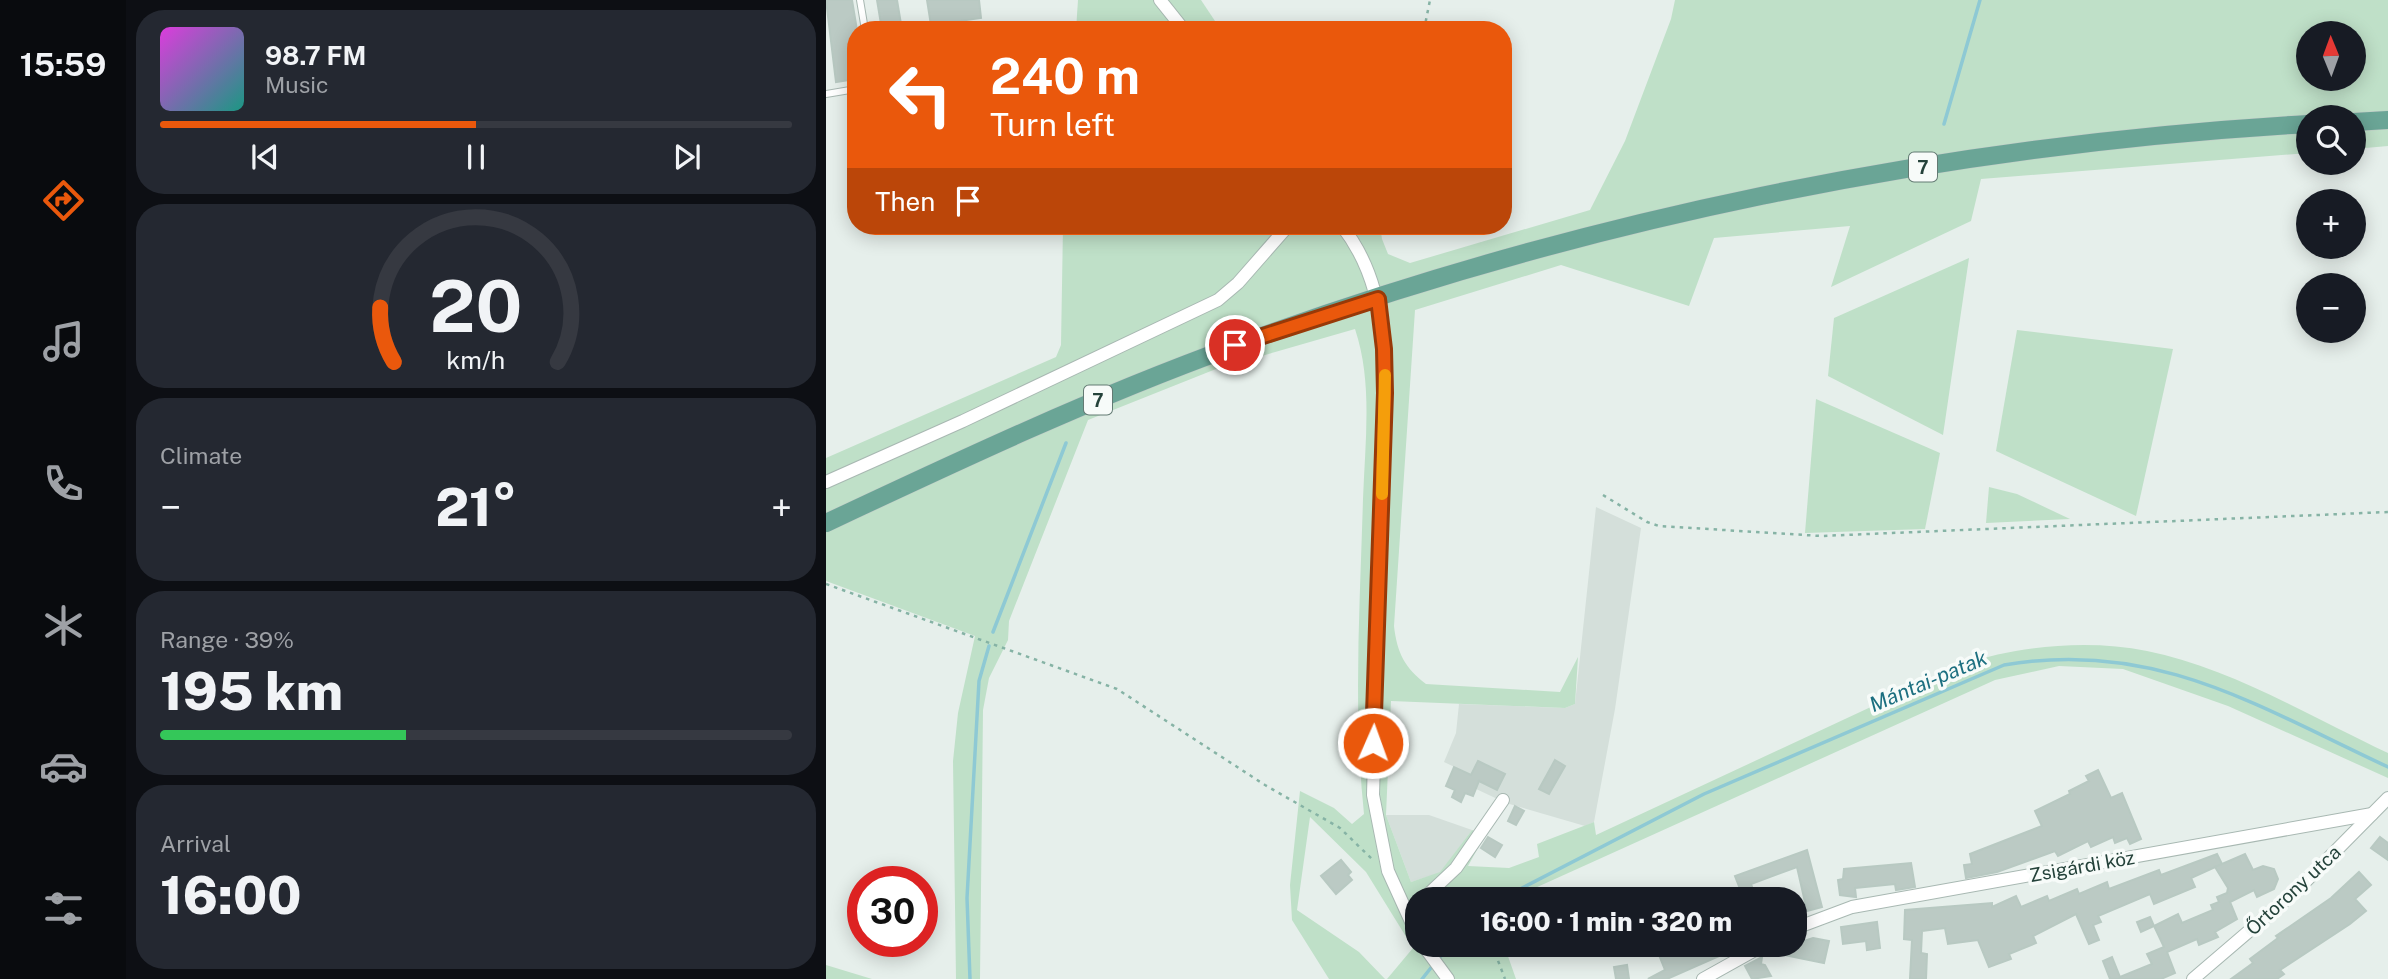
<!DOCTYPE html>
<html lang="en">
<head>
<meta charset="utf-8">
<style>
  body { margin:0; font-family:"Public Sans",sans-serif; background:#242831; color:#f1f3f6; height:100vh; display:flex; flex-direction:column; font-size:26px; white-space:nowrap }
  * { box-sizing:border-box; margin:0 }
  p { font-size:23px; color:#9ea1a6 }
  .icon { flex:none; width:38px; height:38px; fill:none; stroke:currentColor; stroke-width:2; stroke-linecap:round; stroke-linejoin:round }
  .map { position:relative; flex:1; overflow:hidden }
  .panel { display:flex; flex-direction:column; gap:10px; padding:10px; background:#0d0f14; width:700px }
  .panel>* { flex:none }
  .banner { position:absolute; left:21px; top:21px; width:665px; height:214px; border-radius:28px; box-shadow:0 4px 18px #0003; background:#ea580c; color:#fff; overflow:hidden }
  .needle { width:46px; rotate:359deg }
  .controls { position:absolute; left:1470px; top:21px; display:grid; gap:14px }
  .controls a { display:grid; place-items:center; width:70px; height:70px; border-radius:50%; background:#171b24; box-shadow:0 4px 18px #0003; font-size:35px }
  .speed { position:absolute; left:21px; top:866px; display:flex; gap:14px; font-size:35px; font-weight:700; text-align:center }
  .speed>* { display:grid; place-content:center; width:91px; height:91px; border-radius:50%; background:#171b24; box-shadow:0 4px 18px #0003; line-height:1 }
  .speed .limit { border:10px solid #d22; background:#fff; color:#111 }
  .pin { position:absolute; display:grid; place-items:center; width:60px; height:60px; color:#fff; margin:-30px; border:4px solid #fff; border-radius:50%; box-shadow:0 2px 7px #0007 }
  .me { position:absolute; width:77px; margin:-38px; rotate:2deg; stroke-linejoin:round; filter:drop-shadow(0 0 5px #0008) }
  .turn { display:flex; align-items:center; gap:24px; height:147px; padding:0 28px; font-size:32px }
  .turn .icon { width:91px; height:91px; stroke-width:2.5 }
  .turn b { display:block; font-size:49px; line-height:60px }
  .then { display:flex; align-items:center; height:66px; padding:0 28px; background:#0003; gap:14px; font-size:26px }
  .big { font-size:52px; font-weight:800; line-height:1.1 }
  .panel .card { flex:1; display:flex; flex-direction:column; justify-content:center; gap:10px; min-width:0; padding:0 24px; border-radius:28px; background:#242831 }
  .panel .dial { align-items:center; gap:0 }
  .dial svg { height:182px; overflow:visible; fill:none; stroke:#363941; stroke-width:7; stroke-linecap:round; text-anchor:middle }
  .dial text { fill:#f1f3f6; stroke:none }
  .song { display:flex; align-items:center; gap:21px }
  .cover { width:84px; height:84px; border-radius:10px; background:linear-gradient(135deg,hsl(300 70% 55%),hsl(170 70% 35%)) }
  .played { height:7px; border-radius:4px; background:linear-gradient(90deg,#ea580c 50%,#363941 50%) }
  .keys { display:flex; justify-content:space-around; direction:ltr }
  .heat { display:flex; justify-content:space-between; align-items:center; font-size:38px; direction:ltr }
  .charge { height:10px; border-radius:5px; background:linear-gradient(90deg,#34c759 39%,#363941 0) }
  .trip { position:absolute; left:579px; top:887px; width:402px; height:70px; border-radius:28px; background:#171b24; box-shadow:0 4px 18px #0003; font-weight:800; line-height:70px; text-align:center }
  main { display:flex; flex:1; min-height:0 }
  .tab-bar { display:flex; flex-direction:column; width:126px; justify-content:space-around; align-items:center; background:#090b0e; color:#9ea1a6 }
  .tab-bar .icon { width:49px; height:49px }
  .tab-bar .on { color:#ea580c }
  .tab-bar b { font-size:32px; color:#f1f3f6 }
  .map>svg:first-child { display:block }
  .built { fill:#d4dfda }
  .green { fill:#bfe0c8; fill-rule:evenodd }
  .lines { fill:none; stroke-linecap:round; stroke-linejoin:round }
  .stream { stroke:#8ec9d4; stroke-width:3.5 }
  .building { fill:#bbcac4; stroke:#b8c9c2; stroke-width:2 }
  .service-casing { stroke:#a8b8b2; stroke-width:8 }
  .minor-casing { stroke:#a8b8b2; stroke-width:14 }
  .primary-casing { stroke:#c2cac8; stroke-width:19 }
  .path { stroke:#86b3a5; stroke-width:2.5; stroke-dasharray:3.5 5; stroke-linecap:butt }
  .service { stroke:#fff; stroke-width:6 }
  .minor { stroke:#fff; stroke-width:12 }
  .primary { stroke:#6aa596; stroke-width:18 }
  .route-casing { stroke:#983908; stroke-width:18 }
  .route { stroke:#ea580c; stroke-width:12 }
  .slow { stroke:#f59e0b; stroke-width:12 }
  .labels { text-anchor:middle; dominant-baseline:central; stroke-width:7; stroke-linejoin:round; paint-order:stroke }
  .shield { fill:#f7fbf9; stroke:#637a73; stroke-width:2 }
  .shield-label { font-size:18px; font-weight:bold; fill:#24423a }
  .street-label { font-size:19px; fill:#24423a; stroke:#f7fbf9 }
  .water-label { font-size:21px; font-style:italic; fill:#1c6f80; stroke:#f7fbf9 }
</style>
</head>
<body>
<main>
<nav class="tab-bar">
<b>15:59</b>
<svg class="icon on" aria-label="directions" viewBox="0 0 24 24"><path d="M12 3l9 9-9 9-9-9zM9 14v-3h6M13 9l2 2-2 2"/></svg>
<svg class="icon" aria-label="music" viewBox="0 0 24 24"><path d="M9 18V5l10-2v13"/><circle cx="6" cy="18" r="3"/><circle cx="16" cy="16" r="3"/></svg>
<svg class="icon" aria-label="phone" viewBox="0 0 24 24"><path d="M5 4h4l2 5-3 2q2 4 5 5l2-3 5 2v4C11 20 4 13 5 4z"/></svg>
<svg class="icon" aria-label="climate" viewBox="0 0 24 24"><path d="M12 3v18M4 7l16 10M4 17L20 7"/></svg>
<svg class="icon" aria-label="car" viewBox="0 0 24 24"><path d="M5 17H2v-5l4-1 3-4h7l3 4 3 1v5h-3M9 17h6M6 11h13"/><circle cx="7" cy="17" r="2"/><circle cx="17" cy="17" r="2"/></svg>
<svg class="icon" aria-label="filters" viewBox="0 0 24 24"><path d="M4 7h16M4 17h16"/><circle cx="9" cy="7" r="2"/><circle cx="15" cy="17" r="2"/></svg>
</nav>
<section class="panel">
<div class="card">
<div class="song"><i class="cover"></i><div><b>98.7 FM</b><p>Music</p></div></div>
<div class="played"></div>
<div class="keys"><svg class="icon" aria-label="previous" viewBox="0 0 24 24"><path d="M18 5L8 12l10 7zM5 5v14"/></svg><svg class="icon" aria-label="pause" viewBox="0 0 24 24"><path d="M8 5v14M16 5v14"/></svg><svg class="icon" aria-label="next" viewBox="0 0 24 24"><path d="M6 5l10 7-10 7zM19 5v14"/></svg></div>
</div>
<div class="card dial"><svg viewBox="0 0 100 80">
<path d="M14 69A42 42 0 1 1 86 69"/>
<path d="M14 69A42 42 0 0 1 8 45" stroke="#ea580c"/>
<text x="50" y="56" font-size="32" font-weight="700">20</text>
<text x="50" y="72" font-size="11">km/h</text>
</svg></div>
<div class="card"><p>Climate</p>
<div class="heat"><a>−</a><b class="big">21°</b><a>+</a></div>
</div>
<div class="card"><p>Range · 39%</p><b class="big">195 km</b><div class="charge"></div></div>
<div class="card"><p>Arrival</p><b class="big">16:00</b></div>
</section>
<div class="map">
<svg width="1562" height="979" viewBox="0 0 1562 979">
  <rect width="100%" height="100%" fill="#e6efeb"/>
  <!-- built -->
  <g class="built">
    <path d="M770,507L815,528L789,709L768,822L759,826L680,803L633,781L637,771L618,762L630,733L633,704L739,708L749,704Z"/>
    <path d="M560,815H603L646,830L614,873L585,882Z"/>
  </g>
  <!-- green -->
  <g class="green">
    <path d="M252,0H375L395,30H250Z"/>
    <path d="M849,0H1562V146L1528,149V117H1482V153L1155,179L1145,221L1005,287L1024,226L888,238L863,306L735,265L589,310L568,626C571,653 579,668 600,684L734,692L752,657L749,704L739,708L565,701L560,815L585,882L614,872L646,830L659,835L642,866L683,868L713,857L711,844L768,822L770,835L1137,664C1194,646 1261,639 1321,651C1403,667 1487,718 1562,753V778L1402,706L1297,669L1233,666L1169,680L685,899L592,900V945H678L690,979H561L587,948L540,872L484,817L471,910L533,952L559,979H503L466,920L464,885L474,791L508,808L526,824L538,814C527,710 534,604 537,499C539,442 547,383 529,329L390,369L262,420L183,621L182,640L163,678L157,710L154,979H130L127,761L132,713L149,636L0,581V458L230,357L235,345L237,226H554L556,239L562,254L584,263L764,210L799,141L845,19ZM1482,33H1528V79H1482Z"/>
    <path d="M1143,258L1117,435L1002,376L1008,318Z"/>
    <path d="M1191,330L1347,349L1310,516L1170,451Z"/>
    <path d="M990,399L1114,453L1099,529L979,533Z"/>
    <path d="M1163,487L1191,494L1244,519L1160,523Z"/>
    <path d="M0,965L46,979H0Z"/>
  </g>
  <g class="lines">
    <!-- stream -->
    <g class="stream">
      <path d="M1118,124L1154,0"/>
      <path d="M167,632L240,443"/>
      <path d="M673,900L878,794L1178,665C1328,639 1431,706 1562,767"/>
      <path d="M613,958L624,945"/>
      <path d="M144,979L141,898L153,681L163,646"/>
      <path d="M596,979L608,964"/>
    </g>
  </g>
  <!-- building -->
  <g class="building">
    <path d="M0,0H26L31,30L30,79L10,82Z"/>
    <path d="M51,0H71L76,30H56Z"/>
    <path d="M101,0H153L155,18L105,25Z"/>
    <path d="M729,760L739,766L723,794L713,789Z"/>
    <path d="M652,761L679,774L671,790L653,781L647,796L639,793L635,802L626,797L629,790L620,786L628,767L645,775Z"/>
    <path d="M1272,770L1285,798L1296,793L1315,839L1304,844L1301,838L1289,843L1287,837L1265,847L1262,841L1232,856L1229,851L1171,872L1140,878L1138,865L1146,864L1144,854L1216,826L1209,811L1244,794L1243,791L1263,781L1260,776Z"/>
    <path d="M689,806L698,811L690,825L682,821Z"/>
    <path d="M662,837L676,845L669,857L655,848Z"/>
    <path d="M1554,837L1562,843V860L1545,848Z"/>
    <path d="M981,850L996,907L981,911L971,867L925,884L929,895L918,899L909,876Z"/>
    <path d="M1391,854L1396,864L1365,878L1369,887L1328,904L1324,894L1272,916L1275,922L1267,925L1273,940L1263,944L1250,914L1207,936L1210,943L1183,954L1185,959L1163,967L1152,940L1122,944L1119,928L1096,931L1095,953L1101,954L1100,979H1084L1086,940L1078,939L1079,910L1166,903V907L1190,896L1195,907L1221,896L1223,901L1251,889L1253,894L1281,882L1283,889L1333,870L1335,875Z"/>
    <path d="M1419,854L1427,870L1437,866L1448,869L1452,879L1448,889L1431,897L1428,890L1404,902L1411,919L1389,932L1392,937L1373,945L1371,939L1341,952L1349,973L1335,979H1284L1277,961L1286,957L1294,977L1326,964L1321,954L1338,947L1328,926L1352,914L1356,923L1387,910L1385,905L1393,902L1391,897L1401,893L1402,888L1389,867Z"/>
    <path d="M515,860L525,872L522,875L526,880L510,894L495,876Z"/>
    <path d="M1085,863L1089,887L1070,890L1069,884L1029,888L1030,897L1014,895L1012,880L1017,879L1018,869Z"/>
    <path d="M1533,872L1545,885L1529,899L1540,911L1524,924L1454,970L1458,974L1451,979H1405L1427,963L1424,959L1452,938L1450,936L1505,898Z"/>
    <path d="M1324,917L1328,926L1315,932L1311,922Z"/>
    <path d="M1051,922L1054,948L1041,950L1040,941L1017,944L1015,927Z"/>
    <path d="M987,938L1003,941L998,963L944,952Z"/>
    <path d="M834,945H847L850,953L867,945H872L874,950L881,945H896L900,953L841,979H822L839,970L833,955L837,953Z"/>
    <path d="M936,957L935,964L939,965L945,976L926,979L919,966Z"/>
    <path d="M801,965L803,979H790L788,967Z"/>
  </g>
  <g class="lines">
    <defs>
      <g id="service">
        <path d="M34,0L39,30"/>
        <path d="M0,94L30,89"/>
      </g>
      <g id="minor">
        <path d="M334,0L358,30"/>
        <path d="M516,226C548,267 556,313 559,364L547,795L562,871L592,937"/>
        <path d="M0,482L137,421L392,300L412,283L462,226"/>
        <path d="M596,900L630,868L677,800"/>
        <path d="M970,928L1026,907L1546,814"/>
        <path d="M597,945L622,979"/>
        <path d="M877,979L938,945"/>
        <path d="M1367,979L1471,890L1562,798"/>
      </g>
      <g id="primary">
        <path d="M1528,122L1562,120"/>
        <path d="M0,523C134,460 268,397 406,347C751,220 1116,145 1482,124"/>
      </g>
    </defs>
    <!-- service casing -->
    <use href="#service" class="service-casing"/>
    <!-- minor casing -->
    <use href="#minor" class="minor-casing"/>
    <!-- primary casing -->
    <use href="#primary" class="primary-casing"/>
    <!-- path -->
    <g class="path">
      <path d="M598,30L604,0"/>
      <path d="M777,495L821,522L833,526L995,536L1562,512"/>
      <path d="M0,584L291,689L439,785L514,828L548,861"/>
      <path d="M666,945L679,979"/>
    </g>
    <!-- service -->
    <use href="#service" class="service"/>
    <!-- minor -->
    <use href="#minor" class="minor"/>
    <!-- primary -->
    <use href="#primary" class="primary"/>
  </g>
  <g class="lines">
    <defs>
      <path id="route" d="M409,345L552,299L558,349L559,393L547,743"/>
    </defs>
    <!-- route casing -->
    <use href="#route" class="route-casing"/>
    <!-- route -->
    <use href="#route" class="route"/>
    <!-- slow -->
    <path class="slow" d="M556,494L559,375"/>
  </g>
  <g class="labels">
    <!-- shield labels -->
    <g class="shield">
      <rect x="1083" y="152.5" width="28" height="29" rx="5"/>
      <rect x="258" y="385.5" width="28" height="29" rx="5"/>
    </g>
    <g class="shield-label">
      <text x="1097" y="167">7</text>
      <text x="272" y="400">7</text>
    </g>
    <!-- street labels -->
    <g class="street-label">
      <text transform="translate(1256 866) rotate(-10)">Zsigárdi köz</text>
      <text transform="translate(1467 890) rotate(-43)">Őrtorony utca</text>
    </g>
    <!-- water labels -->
    <g class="water-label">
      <text transform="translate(1102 681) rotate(-23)">Mántai-patak</text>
    </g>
  </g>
</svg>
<div class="controls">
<a><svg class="needle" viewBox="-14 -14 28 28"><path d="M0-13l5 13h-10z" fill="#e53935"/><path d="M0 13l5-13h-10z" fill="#9ea1a6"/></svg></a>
<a><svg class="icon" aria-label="search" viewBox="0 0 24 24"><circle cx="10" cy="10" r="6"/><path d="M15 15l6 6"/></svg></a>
<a>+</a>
<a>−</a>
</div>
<div class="speed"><div class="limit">30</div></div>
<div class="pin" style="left:409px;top:345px;background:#d93025"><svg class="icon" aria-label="arrive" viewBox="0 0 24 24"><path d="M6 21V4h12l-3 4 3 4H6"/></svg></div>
<svg class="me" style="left:547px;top:743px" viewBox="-20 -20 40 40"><circle r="17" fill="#ea580c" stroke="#fff" stroke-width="3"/><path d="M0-11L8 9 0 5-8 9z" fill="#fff"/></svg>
<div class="trip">16:00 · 1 min · 320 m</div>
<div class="banner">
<div class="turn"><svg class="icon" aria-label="left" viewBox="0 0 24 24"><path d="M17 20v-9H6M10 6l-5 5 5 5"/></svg><div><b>240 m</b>Turn left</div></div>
<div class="then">Then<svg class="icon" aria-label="arrive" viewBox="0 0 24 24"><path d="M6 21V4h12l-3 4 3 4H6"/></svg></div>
</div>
</div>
</main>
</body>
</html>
